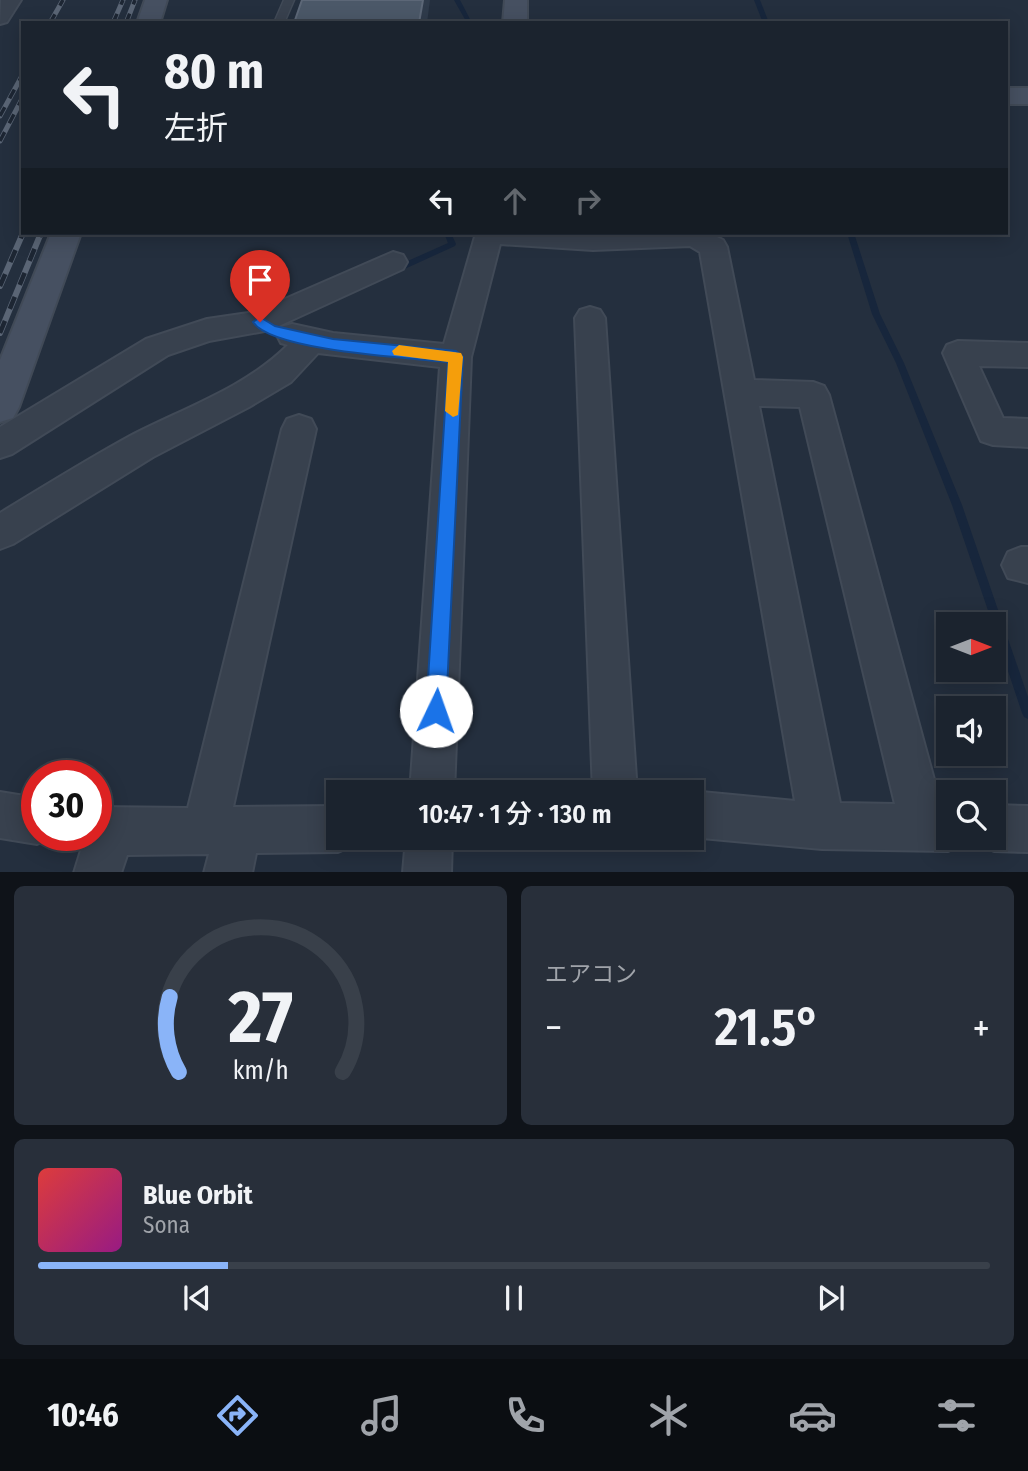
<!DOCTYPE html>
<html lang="ja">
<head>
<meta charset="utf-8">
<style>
  body { margin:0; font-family:"Fira Sans Condensed","Noto Sans JP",sans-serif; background:#282f3a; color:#f1f3f6; height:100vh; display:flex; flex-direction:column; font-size:26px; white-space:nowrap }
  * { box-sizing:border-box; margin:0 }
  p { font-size:23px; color:#a0a4aa }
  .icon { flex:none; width:38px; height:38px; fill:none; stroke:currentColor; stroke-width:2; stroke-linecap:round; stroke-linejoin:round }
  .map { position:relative; height:872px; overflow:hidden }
  .details { display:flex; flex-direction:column; gap:14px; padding:14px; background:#0f1319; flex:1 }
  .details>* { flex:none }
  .top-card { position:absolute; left:21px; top:21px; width:987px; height:214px; border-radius:0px; box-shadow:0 4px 18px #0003,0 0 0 2px #39404a; background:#1b232e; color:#f1f3f6; overflow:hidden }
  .needle { width:46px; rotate:90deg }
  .buttons { position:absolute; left:936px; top:612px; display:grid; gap:14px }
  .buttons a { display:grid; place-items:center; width:70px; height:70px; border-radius:0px; background:#1b232e; box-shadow:0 4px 18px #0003,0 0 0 2px #39404a; font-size:35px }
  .speed { position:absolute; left:21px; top:760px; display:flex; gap:14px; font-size:35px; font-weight:700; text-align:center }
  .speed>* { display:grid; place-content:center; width:91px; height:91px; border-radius:50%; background:#1b232e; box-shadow:0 4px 18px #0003,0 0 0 2px #39404a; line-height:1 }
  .speed .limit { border:10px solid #d22; background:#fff; color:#111 }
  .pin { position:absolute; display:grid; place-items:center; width:60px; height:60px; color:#fff; margin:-72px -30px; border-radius:50% 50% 50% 0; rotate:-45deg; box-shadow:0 0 7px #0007 }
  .pin .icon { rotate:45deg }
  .me { position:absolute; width:77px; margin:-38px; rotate:3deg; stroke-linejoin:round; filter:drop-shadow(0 0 5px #0008) }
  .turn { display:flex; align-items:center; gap:24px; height:147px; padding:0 28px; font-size:32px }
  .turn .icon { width:91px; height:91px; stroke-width:2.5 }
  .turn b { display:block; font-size:49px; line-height:60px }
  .lanes { display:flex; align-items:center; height:66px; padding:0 28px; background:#0003; justify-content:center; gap:35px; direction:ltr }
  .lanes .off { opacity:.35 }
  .big { font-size:52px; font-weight:600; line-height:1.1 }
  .details .tile { flex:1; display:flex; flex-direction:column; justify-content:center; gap:10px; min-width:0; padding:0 24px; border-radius:10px; background:#282f3a }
  .details .dial { align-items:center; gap:0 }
  .dial svg { height:182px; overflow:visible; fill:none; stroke:#39404a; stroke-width:7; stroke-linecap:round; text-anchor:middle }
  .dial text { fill:#f1f3f6; stroke:none }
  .song { display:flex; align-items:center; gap:21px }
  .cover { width:84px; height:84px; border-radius:10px; background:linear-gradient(135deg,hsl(0 70% 55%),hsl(310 70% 35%)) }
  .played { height:7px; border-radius:4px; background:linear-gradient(90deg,#8ab4f8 20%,#39404a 20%) }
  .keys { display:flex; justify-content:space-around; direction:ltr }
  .heat { display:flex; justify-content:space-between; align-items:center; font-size:38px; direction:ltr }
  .details .tiles { flex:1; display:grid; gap:14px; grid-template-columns:1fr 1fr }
  .tile:last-child { grid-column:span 2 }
  .trip { position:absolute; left:326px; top:780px; width:378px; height:70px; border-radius:0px; background:#1b232e; box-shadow:0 4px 18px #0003,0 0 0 2px #39404a; font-weight:600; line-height:70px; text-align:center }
  .dock { display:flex; height:112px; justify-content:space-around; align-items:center; background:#0b0e12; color:#a0a4aa }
  .dock .icon { width:49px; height:49px }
  .dock .selected { color:#8ab4f8 }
  .dock b { font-size:32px; color:#f1f3f6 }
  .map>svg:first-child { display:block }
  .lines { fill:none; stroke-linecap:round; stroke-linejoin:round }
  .stream { fill:#17263c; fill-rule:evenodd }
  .lane-casing { stroke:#414a57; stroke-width:3 }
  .street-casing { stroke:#414a57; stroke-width:4 }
  .secondary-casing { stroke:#414a57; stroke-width:4 }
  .lane { fill:#38414e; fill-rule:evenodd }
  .street { fill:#38414e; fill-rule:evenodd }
  .secondary { fill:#465061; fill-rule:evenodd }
  .rail-far1-casing { stroke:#5a6575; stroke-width:5 }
  .rail-casing { stroke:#5a6575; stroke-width:6 }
  .rail-far1 { stroke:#1d2633; stroke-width:3.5; stroke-dasharray:10; stroke-linecap:butt }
  .rail { stroke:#1d2633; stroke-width:4.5; stroke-dasharray:13; stroke-linecap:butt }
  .shaded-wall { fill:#2f3b4b }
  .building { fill:#4b5868; stroke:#5c6777; stroke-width:2 }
  .route { fill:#1a73e8; stroke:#114b97; stroke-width:2 }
  .slow { fill:#f59e0b }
</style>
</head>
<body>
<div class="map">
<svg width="1028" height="873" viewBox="0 0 1028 873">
  <rect width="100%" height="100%" fill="#242f3e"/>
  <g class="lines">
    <!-- stream -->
    <g class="stream">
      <path d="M454,0H460L472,23H467Z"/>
      <path d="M754,0H760L769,23H763Z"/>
      <path d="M444,233H451L456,244L455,246L398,272H392V268L448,243Z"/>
      <path d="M847,233H854L880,314L904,363L962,505L1028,697V719L1024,717L1022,713L994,629V625H993L952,505L896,363L872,314Z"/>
    </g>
    <defs>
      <path id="lane" d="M284,0H294L284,23H274Z"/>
      <g id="street">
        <path d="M1,0H21L7,22L0,24Z"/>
        <path d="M476,233H709L723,240L727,247L754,380L813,382L824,386L829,395L941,805H948V838H967L964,844L948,851L822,849L691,837V793H687L691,791L795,801L700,252L690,246L593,250L500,244L471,357L454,793H410L440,367L318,353L291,382L249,407L153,457L13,544L0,549V513C43,487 86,460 130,436C184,408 245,388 288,345L281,343L277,335L281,327L292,324L333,333L444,344ZM759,406L800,407L895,804L840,803Z"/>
        <path d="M393,252L403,255L407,262L403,269L270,330L209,341L168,355L12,454L0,458V427L146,339L207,319L255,312Z"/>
        <path d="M590,307L600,310L605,318L637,793H593L575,318L580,310Z"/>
        <path d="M958,341L1028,343V367L979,366L1003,418L1028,419V447L993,445L981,441L943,353L947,345Z"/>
        <path d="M299,415L311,419L316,429L233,807L338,806V838H357L354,845L338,852L256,853L252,873H204L209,854L127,855L121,873H74L82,847L75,835H96V807L188,808L282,429L287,419Z"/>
        <path d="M1021,547H1028V583L1008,578L1002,565L1008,552Z"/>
        <path d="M0,792L37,798V835H54L53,837L37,844L0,838Z"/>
        <path d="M994,805L1028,806V852L994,851L978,844L975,838H994Z"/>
        <path d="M406,838H452L451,873H403Z"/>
      </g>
      <g id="secondary">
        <path d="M145,0H167L160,23H137Z"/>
        <path d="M505,0H527V23H503Z"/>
        <rect x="1006" y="88" width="22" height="16"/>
        <path d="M51,233H81L19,407L13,418L0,422V360Z"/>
      </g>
    </defs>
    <!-- lane casing -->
    <use href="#lane" class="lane-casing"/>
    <!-- street casing -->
    <use href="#street" class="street-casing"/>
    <!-- secondary casing -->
    <use href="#secondary" class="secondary-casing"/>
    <!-- lane -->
    <use href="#lane" class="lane"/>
    <!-- street -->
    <use href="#street" class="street"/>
    <!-- secondary -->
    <use href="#secondary" class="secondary"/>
    <defs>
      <g id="rail-far1">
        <path d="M50,23L63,0"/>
        <path d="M113,23L123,0"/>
        <path d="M126,23L135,0"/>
        <path d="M0,116L23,74"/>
        <path d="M0,141L23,97"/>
      </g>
      <g id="rail">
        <path d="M0,286L23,233"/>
        <path d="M0,333L41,233"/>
      </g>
    </defs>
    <!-- rail-far1 casing -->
    <use href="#rail-far1" class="rail-far1-casing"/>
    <!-- rail casing -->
    <use href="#rail" class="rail-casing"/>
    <!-- rail-far1 -->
    <use href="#rail-far1" class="rail-far1"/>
    <!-- rail -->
    <use href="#rail" class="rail"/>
  </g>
  <!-- shaded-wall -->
  <path class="shaded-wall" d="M423,0H430L427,23H419Z"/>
  <!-- building -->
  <path class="building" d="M302,0H423L419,23H294Z"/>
  <!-- route -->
  <path class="route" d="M260,317L275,326L333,339L456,351L463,357L446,711L443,718L436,721L429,718L426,711L448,362C411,358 272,351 253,322Z"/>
  <!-- slow -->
  <path class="slow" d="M399,345L461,353L463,357L458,415L453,417L445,411L448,362L394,355L392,351Z"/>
</svg>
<div class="buttons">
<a><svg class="needle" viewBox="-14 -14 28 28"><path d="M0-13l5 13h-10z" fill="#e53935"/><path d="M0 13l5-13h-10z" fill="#a0a4aa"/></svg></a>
<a><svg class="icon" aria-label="sound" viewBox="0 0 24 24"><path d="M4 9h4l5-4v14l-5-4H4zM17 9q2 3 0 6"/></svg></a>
<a><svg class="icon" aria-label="search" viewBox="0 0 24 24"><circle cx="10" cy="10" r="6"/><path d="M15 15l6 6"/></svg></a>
</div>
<div class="speed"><div class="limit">30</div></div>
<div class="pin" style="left:260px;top:322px;background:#d93025"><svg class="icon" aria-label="arrive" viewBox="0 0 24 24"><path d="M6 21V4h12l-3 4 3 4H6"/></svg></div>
<svg class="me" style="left:436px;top:711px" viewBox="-20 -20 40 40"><circle r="19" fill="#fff"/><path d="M0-13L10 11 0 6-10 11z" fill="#1a73e8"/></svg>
<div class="trip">10:47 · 1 分 · 130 m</div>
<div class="top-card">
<div class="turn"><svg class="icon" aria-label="left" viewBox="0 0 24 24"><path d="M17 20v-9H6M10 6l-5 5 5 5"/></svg><div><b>80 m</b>左折</div></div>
<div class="lanes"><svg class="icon" aria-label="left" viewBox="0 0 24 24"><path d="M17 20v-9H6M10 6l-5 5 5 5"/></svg><svg class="icon off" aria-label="ahead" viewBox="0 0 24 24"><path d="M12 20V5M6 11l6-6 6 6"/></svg><svg class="icon off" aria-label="right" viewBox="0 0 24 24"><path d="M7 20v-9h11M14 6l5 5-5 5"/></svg></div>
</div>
</div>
<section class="details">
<div class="tiles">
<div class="tile dial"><svg viewBox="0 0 100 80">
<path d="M14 69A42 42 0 1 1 86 69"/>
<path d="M14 69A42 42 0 0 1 10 36" stroke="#8ab4f8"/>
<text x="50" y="56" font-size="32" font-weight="700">27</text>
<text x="50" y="72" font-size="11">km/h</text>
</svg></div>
<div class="tile"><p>エアコン</p>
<div class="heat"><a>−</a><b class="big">21.5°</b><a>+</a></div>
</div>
<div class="tile">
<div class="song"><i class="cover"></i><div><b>Blue Orbit</b><p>Sona</p></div></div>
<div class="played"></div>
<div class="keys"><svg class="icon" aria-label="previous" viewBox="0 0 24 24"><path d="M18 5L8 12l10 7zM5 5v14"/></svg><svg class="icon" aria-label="pause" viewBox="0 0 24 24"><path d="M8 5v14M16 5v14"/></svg><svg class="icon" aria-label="next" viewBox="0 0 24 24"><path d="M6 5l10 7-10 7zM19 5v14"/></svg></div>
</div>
</div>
</section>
<nav class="dock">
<b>10:46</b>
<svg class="icon selected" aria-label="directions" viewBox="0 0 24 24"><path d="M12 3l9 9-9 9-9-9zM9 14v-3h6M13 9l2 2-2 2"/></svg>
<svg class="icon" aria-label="music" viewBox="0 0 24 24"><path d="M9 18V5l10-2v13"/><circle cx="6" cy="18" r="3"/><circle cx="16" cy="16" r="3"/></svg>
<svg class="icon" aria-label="phone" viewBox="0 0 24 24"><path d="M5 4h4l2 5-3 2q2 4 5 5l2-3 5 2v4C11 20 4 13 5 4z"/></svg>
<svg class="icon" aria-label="climate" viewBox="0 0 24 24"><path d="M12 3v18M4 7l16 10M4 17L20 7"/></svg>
<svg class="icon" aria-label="car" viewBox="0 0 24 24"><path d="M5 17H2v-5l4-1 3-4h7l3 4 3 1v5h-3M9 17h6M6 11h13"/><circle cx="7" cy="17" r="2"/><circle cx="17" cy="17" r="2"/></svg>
<svg class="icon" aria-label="filters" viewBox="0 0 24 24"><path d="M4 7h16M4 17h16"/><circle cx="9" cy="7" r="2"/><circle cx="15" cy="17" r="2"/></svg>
</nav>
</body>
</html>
